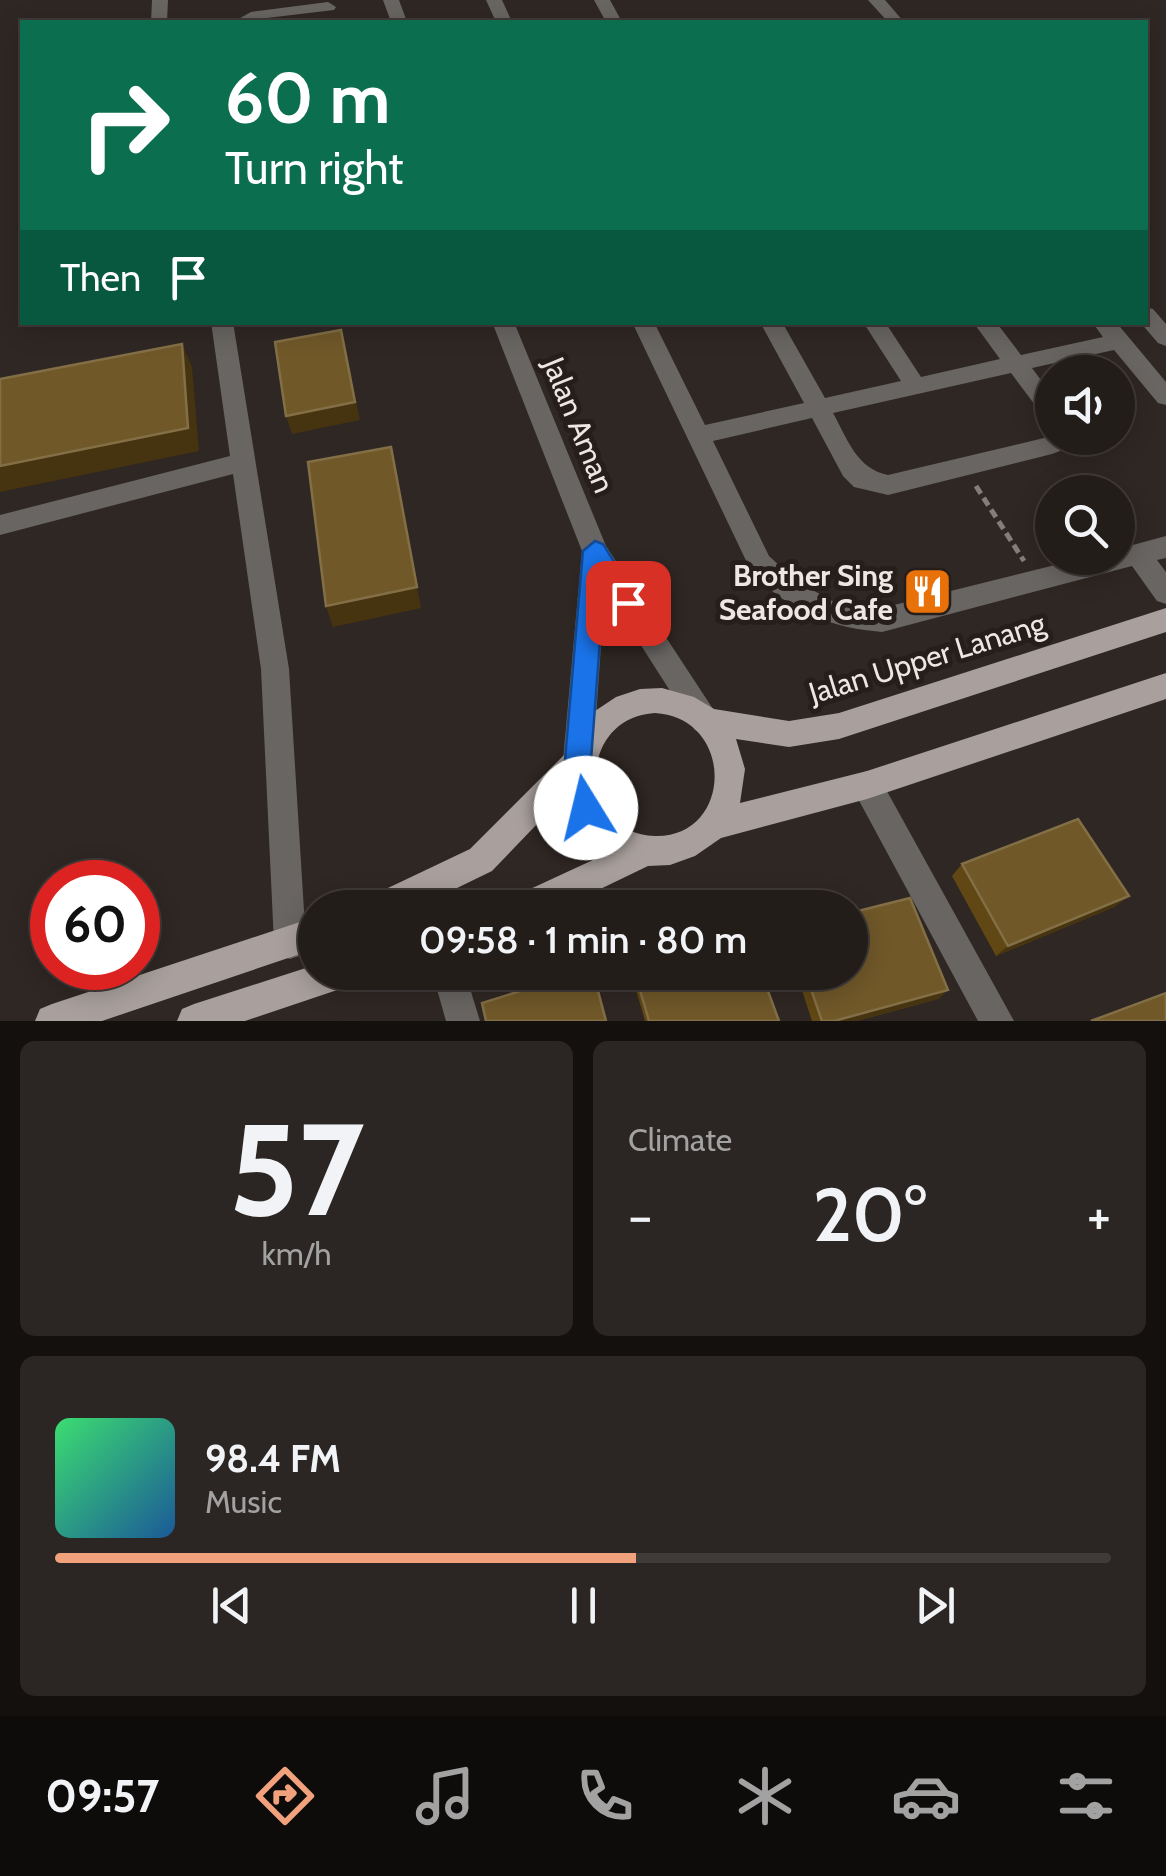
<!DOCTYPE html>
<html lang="en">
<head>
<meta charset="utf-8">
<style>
  body { margin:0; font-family:Cabin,sans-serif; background:#2b2623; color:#f1f3f6; height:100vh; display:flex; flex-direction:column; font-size:38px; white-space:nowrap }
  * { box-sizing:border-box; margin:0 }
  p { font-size:32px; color:#a3a2a2 }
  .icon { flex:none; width:55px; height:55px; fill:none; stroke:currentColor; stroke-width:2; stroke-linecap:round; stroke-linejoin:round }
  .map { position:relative; height:1021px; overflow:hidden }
  .side { display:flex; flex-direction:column; gap:20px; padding:20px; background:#13100e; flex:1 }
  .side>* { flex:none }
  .guide { position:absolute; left:20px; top:20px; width:1128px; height:305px; border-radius:0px; box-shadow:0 5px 25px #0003,0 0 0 2px #403b39; background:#0b6e4f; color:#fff; overflow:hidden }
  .fabs { position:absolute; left:1035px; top:355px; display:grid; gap:20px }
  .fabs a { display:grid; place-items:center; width:100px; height:100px; border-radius:50%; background:#231d1a; box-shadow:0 5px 25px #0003,0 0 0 2px #403b39; font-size:50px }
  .speed { position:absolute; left:30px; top:860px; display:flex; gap:20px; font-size:50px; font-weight:700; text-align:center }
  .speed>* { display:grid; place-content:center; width:130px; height:130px; border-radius:50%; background:#231d1a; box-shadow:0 5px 25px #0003,0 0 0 2px #403b39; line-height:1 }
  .speed .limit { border:15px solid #d22; background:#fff; color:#111 }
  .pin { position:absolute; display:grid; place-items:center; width:85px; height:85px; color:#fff; margin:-42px; border-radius:20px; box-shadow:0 5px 15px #0006 }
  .me { position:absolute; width:110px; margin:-55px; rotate:351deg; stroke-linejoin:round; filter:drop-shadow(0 0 8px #0008) }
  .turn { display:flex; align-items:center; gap:35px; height:210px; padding:0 40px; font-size:45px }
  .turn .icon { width:130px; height:130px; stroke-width:2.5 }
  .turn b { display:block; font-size:70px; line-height:85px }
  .then { display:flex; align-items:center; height:95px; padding:0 40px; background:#0003; gap:20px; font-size:38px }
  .big { font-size:75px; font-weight:600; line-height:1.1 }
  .side .card { flex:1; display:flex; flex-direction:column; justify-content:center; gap:15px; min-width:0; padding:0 35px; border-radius:15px; background:#2b2623 }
  .side .dial { align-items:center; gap:0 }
  .dial b { font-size:130px; line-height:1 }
  .song { display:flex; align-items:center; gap:30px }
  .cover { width:120px; height:120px; border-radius:15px; background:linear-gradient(135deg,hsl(140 70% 55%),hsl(210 70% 35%)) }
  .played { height:10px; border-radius:5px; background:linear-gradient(90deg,#f1a17c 55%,#403b39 55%) }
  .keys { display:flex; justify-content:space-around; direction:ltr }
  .heat { display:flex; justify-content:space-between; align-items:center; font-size:55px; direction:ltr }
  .side .tiles { flex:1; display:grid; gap:20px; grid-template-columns:1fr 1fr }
  .card:last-child { grid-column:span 2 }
  .trip { position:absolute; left:298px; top:890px; width:570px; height:100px; border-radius:50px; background:#231d1a; box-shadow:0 5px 25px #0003,0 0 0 2px #403b39; font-weight:600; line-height:100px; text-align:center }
  .tab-bar { display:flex; height:160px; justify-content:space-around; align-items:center; background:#0e0c0a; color:#a3a2a2 }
  .tab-bar .icon { width:70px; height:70px }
  .tab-bar .on { color:#f1a17c }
  .tab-bar b { font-size:45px; color:#f1f3f6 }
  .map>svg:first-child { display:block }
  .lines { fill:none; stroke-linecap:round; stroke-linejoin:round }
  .path { stroke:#847d79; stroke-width:5; stroke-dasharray:9 5; stroke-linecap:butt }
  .minor { fill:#696563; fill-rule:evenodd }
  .major { fill:#a9a09d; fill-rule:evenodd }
  .wall { fill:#604713 }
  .shaded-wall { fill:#463310 }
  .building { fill:#705829; stroke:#836f46; stroke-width:2.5 }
  .route { fill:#1a73e8; stroke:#114b97; stroke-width:2.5 }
  .labels { text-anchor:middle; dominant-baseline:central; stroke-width:10; stroke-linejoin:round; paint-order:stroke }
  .street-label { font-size:30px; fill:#ece7e4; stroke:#251e1a }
  .poi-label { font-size:30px; font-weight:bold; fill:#ece7e4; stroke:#251e1a; text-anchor:end }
</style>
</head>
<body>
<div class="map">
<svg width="1166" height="1021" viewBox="0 0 1166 1021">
  <rect width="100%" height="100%" fill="#2f2723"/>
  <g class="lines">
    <!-- path -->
    <path class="path" d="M976,486L1024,561"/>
    <!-- minor -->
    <g class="minor">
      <path d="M152,0H168L167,22H151Z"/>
      <path d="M383,0H399L407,22H391Z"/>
      <path d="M486,0H502L512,22H496Z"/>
      <path d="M594,0H610L622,22H606Z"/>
      <path d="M868,0H885L904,22H888Z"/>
      <path d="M328,2L336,7L334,10L233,22L251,12Z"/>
      <path d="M1145,307L1153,309L1166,324V346L1158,343L1140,322H1145Z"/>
      <path d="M211,322H233L289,669L306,943L302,955L290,959L278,955L274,943L261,669L233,474L0,535V515L230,456Z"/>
      <path d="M492,322H514L606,546L715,712L719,721L715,730L705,734L695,730L605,589L593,760L588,770L578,774L568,770L563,760L582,551Z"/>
      <path d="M632,322H654L705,425L804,403L760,322H782L825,398L901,381L863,322H885L921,377L1000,359L973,322H996L1021,355L1103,337L1092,322H1116L1166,382V405L1158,403L1114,350L1032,368L1052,395V420L1044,417L1011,373L833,413C848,440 857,469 888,475L1044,438L1052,430V438H1069L1060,451L1052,454L888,495L854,487L843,476L812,418L713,441L769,556L795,580L832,601L882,608L1083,558H1118V549L1166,536V558L1157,560L1166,572V604L1157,601L1132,566L882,632C829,628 787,610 751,571Z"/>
      <path d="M867,771L878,775L1014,1021H978L856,795L852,785L856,775Z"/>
      <path d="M432,972H465L480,1021H446Z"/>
    </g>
    <!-- major -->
    <g class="major">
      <path d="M1166,608V632L839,739L789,747L736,739L745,769L740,803L867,771L1166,673V699L867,799L721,838L695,856L670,865L648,866L561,908H508L513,897L608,853L582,828L567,793L492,871L416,908H364L369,897L470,849L570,749L592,713L616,697L640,689L662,688L694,697L714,709L789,721L839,713ZM655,713C736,718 733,838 655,836C577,834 576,718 655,713Z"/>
      <path d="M315,917V949L102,1021H35L40,1009L52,1004Z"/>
      <path d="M315,965V972H359L355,984L245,1021H177L182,1009L194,1004Z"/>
    </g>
  </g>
  <!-- wall -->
  <g class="wall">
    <path d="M962,864L1129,896L1114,907L996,956L952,876Z"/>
    <path d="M796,972H850L948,990L938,999L857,1021H812Z"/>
    <path d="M637,980L779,1021H645L636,990Z"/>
  </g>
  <!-- shaded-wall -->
  <g class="shaded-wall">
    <path d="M341,330L360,420L292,434L286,416Z"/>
    <path d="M182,344L192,367L199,451L0,492V466Z"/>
    <path d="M391,447L421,608L333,627L326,606Z"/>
    <path d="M1129,896L1114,907L996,956L1008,946Z"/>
    <path d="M948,990L938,999L857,1021H834Z"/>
  </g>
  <!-- building -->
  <g class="building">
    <path d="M341,330L355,402L286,416L275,342Z"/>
    <path d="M182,344L188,428L0,466V379Z"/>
    <path d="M391,447L417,587L326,606L308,462Z"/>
    <path d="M1078,819L1129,896L1008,946L962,864Z"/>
    <path d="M910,898L948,990L834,1021H822L805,972H850V913Z"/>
    <path d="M581,972H593L606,1021H486L482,1003Z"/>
    <path d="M662,972H761L779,1021H649L637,980Z"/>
    <path d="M1166,993V1021H1091Z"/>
  </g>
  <!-- route -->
  <path class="route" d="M595,541L603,544L640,603L637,610H619L604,586L591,760V784L599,808L595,817L586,821L576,817C567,797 564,781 565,760L583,551Z"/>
  <!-- icons -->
  <defs>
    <symbol id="restaurant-square" viewBox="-11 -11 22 22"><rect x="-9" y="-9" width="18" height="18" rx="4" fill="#e8710a" stroke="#251e1a"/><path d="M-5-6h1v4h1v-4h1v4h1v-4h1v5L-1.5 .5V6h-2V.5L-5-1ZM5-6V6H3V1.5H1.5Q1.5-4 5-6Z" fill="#fff"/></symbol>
  </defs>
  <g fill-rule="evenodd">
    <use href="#restaurant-square" x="900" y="564" width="55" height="55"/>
  </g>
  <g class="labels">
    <!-- street labels -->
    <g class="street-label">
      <text transform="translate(579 425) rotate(68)">Jalan Aman</text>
      <text transform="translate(927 658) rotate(-17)">Jalan Upper Lanang</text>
    </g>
    <!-- poi labels -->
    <g class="poi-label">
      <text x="893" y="575">Brother Sing<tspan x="893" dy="34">Seafood Cafe</tspan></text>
    </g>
  </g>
</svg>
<div class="fabs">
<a><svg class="icon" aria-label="sound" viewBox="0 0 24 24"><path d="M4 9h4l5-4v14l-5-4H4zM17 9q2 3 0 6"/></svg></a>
<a><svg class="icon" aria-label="search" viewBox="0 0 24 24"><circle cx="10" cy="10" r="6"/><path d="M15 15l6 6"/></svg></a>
</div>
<div class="speed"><div class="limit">60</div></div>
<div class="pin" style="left:628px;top:603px;background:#d93025"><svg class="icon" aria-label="arrive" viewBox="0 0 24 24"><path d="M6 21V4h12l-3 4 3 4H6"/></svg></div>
<svg class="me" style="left:586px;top:808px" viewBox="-20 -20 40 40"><circle r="19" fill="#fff"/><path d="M0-13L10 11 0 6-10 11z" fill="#1a73e8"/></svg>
<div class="trip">09:58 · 1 min · 80 m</div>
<div class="guide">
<div class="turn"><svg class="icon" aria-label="right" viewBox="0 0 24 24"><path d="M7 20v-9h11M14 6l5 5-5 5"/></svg><div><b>60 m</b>Turn right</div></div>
<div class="then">Then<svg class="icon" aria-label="arrive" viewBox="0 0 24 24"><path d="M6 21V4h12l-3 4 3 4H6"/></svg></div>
</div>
</div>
<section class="side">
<div class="tiles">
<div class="card dial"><b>57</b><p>km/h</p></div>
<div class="card"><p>Climate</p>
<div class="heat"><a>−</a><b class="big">20°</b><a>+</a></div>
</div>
<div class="card">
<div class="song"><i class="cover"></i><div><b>98.4 FM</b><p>Music</p></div></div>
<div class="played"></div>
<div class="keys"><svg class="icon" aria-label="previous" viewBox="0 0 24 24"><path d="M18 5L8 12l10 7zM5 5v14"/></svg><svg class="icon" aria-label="pause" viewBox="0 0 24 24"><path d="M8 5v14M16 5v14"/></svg><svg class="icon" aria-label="next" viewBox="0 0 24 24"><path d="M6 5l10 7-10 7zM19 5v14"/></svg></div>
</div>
</div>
</section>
<nav class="tab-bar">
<b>09:57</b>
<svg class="icon on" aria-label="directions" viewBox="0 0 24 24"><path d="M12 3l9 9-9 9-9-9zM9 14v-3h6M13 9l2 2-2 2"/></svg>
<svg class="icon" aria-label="music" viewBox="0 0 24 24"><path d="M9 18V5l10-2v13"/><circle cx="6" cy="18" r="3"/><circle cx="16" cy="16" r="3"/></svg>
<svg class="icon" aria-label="phone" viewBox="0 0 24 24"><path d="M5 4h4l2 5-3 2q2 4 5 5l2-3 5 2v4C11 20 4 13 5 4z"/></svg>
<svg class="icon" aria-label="climate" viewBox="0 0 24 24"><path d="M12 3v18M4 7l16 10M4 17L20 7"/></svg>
<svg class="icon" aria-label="car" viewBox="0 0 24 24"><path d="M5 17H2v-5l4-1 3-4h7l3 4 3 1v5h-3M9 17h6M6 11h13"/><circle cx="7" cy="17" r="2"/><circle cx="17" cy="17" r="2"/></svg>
<svg class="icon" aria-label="filters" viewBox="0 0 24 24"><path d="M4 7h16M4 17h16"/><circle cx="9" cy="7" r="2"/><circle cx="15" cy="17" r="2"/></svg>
</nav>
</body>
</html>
